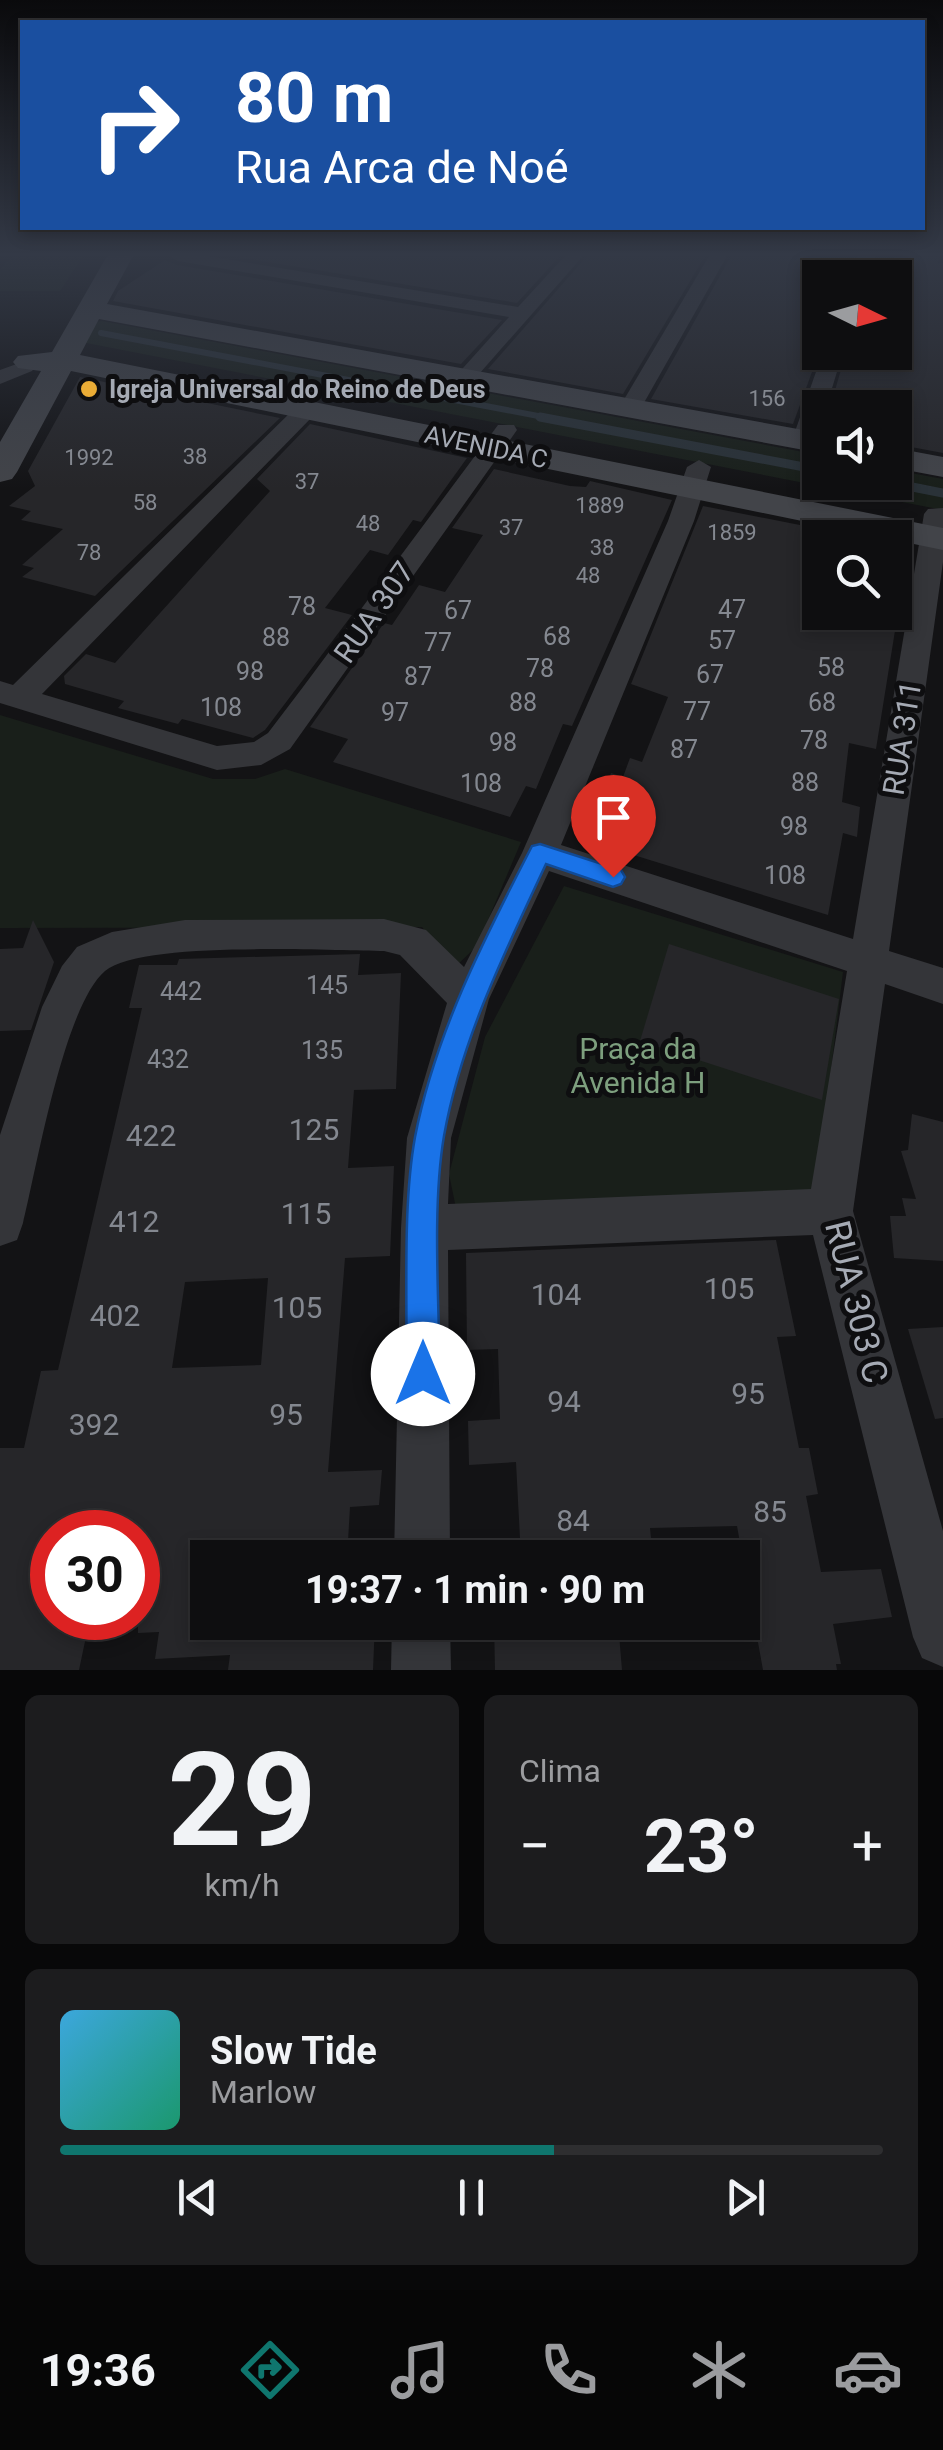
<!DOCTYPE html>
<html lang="pt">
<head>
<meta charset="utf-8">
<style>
  body { margin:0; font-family:Roboto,sans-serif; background:#1c1c1e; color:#f1f3f6; height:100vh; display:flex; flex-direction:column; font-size:38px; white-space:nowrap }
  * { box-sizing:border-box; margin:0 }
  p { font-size:32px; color:#9b9c9f }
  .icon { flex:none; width:55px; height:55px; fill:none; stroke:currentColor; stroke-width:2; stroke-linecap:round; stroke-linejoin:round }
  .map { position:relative; height:1670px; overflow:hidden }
  .details { display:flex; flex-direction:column; gap:25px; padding:25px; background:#080809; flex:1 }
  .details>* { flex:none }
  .guide { position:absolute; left:20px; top:20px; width:905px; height:210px; border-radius:0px; box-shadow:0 5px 15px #0003,0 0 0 2px #2e2e30; background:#1a4fa0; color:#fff; overflow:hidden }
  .needle { width:65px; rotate:95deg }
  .controls { position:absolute; left:802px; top:260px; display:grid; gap:20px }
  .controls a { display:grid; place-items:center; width:110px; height:110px; border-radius:0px; background:#0e0e10; box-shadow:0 5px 15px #0003,0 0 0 2px #2e2e30; font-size:50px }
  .speed { position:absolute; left:30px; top:1510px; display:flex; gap:20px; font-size:50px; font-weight:700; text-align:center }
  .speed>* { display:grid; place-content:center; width:130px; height:130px; border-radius:50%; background:#0e0e10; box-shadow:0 5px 15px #0003,0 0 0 2px #2e2e30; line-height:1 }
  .speed .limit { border:15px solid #d22; background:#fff; color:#111 }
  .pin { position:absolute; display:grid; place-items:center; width:85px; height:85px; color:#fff; margin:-102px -42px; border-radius:50% 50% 50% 0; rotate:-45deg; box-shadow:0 0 10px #0007 }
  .pin .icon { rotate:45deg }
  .me { position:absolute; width:110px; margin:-55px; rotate:0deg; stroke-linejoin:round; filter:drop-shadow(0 0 8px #0008) }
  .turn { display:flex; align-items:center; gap:35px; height:210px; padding:0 50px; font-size:45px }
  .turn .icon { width:130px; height:130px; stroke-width:2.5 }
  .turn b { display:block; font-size:70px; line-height:85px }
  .big { font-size:75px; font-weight:700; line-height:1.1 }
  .details .widget { flex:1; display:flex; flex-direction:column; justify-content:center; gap:15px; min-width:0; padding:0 35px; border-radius:15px; background:#1c1c1e }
  .details .dial { align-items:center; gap:0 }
  .dial b { font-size:130px; line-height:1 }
  .song { display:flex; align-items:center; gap:30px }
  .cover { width:120px; height:120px; border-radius:15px; background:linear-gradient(135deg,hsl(200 70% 55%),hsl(160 70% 35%)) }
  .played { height:10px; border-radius:5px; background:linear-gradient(90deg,#0f766e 60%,#2e2e30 60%) }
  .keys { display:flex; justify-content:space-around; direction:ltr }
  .heat { display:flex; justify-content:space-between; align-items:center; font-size:55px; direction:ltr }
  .details .tiles { flex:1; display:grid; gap:25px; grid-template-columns:1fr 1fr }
  .widget:last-child { grid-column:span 2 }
  .trip { position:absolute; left:190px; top:1540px; width:570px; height:100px; border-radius:0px; background:#0e0e10; box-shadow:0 5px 15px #0003,0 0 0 2px #2e2e30; font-weight:700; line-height:100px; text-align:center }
  .dock { display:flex; height:160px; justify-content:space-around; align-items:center; background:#060606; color:#9b9c9f }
  .dock .icon { width:70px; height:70px }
  .dock .current { color:#0f766e }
  .dock b { font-size:45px; color:#f1f3f6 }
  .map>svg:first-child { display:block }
  .green { fill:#191f1a }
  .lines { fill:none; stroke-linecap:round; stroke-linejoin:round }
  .stream-far1 { stroke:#2a3238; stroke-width:6 }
  .stream { stroke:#2a3238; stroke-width:9 }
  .building { fill:#262629; fill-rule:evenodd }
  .street { fill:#343539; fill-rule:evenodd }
  .secondary { fill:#424449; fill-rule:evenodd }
  .route { fill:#1a73e8; stroke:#114b97; stroke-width:2.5 }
  .poi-dot { fill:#eaac36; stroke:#0e0e10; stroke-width:4 }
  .labels { text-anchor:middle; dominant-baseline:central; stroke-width:10; stroke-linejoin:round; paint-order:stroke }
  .far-number-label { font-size:22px; fill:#848890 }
  .far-poi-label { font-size:25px; font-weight:bold; fill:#a5aab4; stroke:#0e0e10; text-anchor:start }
  .far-street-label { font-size:25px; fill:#a5aab4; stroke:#0e0e10 }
  .number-label { font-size:25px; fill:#848890 }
  .street-label { font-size:30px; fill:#a5aab4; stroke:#0e0e10 }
  .park-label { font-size:30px; fill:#7d9f7e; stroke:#0e0e10 }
  .near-number-label { font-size:30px; fill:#848890 }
  .near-street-label { font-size:35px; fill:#a5aab4; stroke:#0e0e10 }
</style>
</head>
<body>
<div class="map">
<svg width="943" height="1670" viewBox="0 0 943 1670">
  <rect width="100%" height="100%" fill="#131315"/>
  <!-- green -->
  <g class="green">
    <path d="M11,256H83L60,291H0V270Z"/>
    <path d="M102,321L820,455V482H895V470L943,479V510L81,342L92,322Z"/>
    <path d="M0,715L213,779H255L285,769L521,842L477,946L454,968L422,927L0,928Z"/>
    <path d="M564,886L843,972L814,1209L459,1223L449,1174L485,1037Z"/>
  </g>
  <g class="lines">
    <!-- stream-far1 -->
    <path class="stream-far1" d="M101,333L554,419"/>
    <!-- stream -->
    <g class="stream">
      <path d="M540,417L820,470"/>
      <path d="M887,482L943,493"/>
    </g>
  </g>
  <!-- building -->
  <g class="building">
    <path d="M231,256H560L517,303Z"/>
    <path d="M587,256H705L623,394L488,369Z"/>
    <path d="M731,256H820V350L793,424L651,399Z"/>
    <path d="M895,256H940L938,263H943V453L895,444V408H830L846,352L895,357Z"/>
    <path d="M165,260L177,265L502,320L461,364L113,301L118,291Z"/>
    <path d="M80,377L280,418L95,596L22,577L34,568L22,565L63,529L21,520L31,511L9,506L35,486L28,471Z"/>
    <path d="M310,424L467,458L421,522L413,520L388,555L370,550L325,608L352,615L265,730L253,738L182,719L178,724L118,708L124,701L65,684L64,676L86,654L115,663L270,491L257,479Z"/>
    <path d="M494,469L570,486L586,487L590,481L672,500L572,726L563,724L536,789L526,786L510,817L333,762L348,739L310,727L384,623L392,625L419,585L445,592L483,535L452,528Z"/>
    <path d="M703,506L820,529V612H898L876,749L849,743L842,802L860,807L857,837L843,833L828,915L585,840L611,773L623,777L630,758L642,762L668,697L631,684Z"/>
    <path d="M33,920L54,962L31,1030L0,1031V949L23,948Z"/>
    <path d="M669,944L839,999L822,1100L640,1041Z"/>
    <path d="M360,954L358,975L401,973L396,1089L354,1090L348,1168L394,1166L390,1256L345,1258L328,1472L382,1470L379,1505L350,1507L347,1558H208V1622H375L373,1670H228L230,1655L155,1659L159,1632L138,1633V1532H52V1618H90L79,1670H0V1448H24L41,1371L58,1370L142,1008H129L139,965H177L179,959ZM268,1278L261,1365L172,1368L185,1282Z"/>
    <path d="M912,1114L943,1122V1261L894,1258L890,1216H906L902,1198L916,1199L901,1151L908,1150Z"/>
    <path d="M776,1240L796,1336L777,1337L799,1448H809L818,1494L806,1496L821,1572L881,1569L892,1617L833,1624L841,1664H836L837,1670H763L737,1526L650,1528L653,1558H521L516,1462L469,1465L468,1421L500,1419L498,1349L467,1350L466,1253Z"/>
    <path d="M943,1327V1418L935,1419L908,1329Z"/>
    <path d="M494,1622H618L622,1670H495Z"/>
  </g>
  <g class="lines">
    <!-- street -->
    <g class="street">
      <path d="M169,256H207L518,307L565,256H583L472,382L465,384L454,378L509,317L178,261Z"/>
      <path d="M709,256H727L641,408L638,413H622L619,408Z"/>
      <path d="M858,256H875L867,278H849Z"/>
      <path d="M823,352H843L826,408H820L816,440L804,447L792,440Z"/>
      <path d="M25,361L32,363L35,367L32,371L0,384V370Z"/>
      <path d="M306,403L317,410L314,415L42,694L217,746L254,742L268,733L303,687L498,425H514L517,430L290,749L261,765L217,770L0,703V681L13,685L298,405Z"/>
      <path d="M699,460L711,467L694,521L561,845L853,939L924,514L928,509L943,508V562L889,951L943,968V1004L885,984L853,1211L943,1531V1667L922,1658L913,1637L813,1235L448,1250L450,1558H394L401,1228L407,1138L447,1003L400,955L384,951C330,951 142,940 105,971C64,1006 37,1167 23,1223L17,1240L0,1246V1135L42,1007L62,966L77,947L112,932L185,920L384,919L426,930L464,967L522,853L668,521L687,467ZM549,871L847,971L811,1189L448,1204L451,1138L489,999Z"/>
      <path d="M392,1622H450L451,1670H391Z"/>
    </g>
    <!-- secondary -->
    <g class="secondary">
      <path d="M107,256H133L107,304L820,433V453L99,319L80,355L943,528V550L71,371L17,472L12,479L0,482V442L41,371L18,368L13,362L18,356L52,352Z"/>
      <path d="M895,448L943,457V477L895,468Z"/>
    </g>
  </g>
  <!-- sky -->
  <linearGradient id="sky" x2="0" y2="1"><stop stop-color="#0a0a0c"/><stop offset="0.52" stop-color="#333946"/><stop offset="1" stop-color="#333946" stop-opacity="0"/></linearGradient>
  <rect width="943" height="489" fill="url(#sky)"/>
  <!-- route -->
  <path class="route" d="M540,844L621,870L625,877L621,884L613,887L546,864C505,952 461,1040 444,1136C432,1206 439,1302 440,1374L435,1386L423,1391L411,1386L406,1374C408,1300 402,1209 415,1137C435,1034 484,939 532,846Z"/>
  <!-- markers -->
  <circle class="poi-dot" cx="89" cy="389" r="10"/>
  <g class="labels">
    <!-- far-number labels -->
    <g class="far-number-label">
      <text x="767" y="398">156</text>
      <text x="195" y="456">38</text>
      <text x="89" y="457">1992</text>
      <text x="307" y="481">37</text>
      <text x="145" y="502">58</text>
      <text x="600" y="505">1889</text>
      <text x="368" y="523">48</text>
      <text x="511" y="527">37</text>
      <text x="732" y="532">1859</text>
      <text x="602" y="547">38</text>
      <text x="89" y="552">78</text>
      <text x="588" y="575">48</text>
    </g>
    <!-- far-poi labels -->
    <g class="far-poi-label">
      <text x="109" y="389">Igreja Universal do Reino de Deus</text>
    </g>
    <!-- far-street labels -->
    <g class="far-street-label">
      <text transform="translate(486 447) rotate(12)">AVENIDA C</text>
    </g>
    <!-- number labels -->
    <g class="number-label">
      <text x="302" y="606">78</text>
      <text x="732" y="609">47</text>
      <text x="458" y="610">67</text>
      <text x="557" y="636">68</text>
      <text x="276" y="637">88</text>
      <text x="722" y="640">57</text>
      <text x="438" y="642">77</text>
      <text x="831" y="667">58</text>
      <text x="540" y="668">78</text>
      <text x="250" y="671">98</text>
      <text x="710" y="674">67</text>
      <text x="418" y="676">87</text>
      <text x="523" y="702">88</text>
      <text x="822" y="702">68</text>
      <text x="221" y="707">108</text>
      <text x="697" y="711">77</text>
      <text x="395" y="712">97</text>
      <text x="814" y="740">78</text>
      <text x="503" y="742">98</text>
      <text x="684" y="749">87</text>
      <text x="805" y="782">88</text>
      <text x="481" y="783">108</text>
      <text x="794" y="826">98</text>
      <text x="785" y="875">108</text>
      <text x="327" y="985">145</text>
      <text x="181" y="991">442</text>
      <text x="322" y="1050">135</text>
      <text x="168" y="1059">432</text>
    </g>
    <!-- street labels -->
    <g class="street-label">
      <text transform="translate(374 612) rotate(-55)">RUA 307</text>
      <text transform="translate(902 738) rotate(-81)">RUA 311</text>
    </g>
    <!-- park labels -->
    <g class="park-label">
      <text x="638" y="1048">Praça da<tspan x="638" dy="34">Avenida H</tspan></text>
    </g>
    <!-- near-number labels -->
    <g class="near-number-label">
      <text x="314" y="1129">125</text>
      <text x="151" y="1135">422</text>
      <text x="306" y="1213">115</text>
      <text x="134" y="1221">412</text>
      <text x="729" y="1288">105</text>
      <text x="556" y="1294">104</text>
      <text x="297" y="1307">105</text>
      <text x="115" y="1315">402</text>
      <text x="748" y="1393">95</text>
      <text x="564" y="1401">94</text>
      <text x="286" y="1414">95</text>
      <text x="94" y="1424">392</text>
      <text x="770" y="1511">85</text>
      <text x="573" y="1520">84</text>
    </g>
    <!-- near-street labels -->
    <g class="near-street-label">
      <text transform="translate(856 1302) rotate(76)">RUA 303 C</text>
    </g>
  </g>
</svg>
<div class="controls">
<a><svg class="needle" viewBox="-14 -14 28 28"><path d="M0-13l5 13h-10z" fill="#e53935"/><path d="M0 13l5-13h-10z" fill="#9b9c9f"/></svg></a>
<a><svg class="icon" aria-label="sound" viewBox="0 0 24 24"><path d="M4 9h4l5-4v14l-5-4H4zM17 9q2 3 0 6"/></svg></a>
<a><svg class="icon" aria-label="search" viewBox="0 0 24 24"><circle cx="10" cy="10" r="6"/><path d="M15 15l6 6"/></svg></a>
</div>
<div class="speed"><div class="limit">30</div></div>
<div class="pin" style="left:613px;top:877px;background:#d93025"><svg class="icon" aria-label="arrive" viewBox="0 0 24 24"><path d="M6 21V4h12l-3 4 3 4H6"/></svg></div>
<svg class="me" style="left:423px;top:1374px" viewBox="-20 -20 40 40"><circle r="19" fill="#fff"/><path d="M0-13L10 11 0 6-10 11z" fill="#1a73e8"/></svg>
<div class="trip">19:37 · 1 min · 90 m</div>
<div class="guide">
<div class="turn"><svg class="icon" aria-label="right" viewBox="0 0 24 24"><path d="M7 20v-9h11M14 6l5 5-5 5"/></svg><div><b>80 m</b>Rua Arca de Noé</div></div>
</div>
</div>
<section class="details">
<div class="tiles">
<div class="widget dial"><b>29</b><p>km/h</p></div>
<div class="widget"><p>Clima</p>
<div class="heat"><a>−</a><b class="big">23°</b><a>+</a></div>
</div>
<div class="widget">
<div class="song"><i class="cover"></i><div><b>Slow Tide</b><p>Marlow</p></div></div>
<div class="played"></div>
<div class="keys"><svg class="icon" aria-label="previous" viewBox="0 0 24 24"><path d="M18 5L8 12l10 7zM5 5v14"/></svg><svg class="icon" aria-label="pause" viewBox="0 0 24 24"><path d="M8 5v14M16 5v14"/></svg><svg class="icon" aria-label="next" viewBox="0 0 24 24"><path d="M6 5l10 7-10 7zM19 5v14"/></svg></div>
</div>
</div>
</section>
<nav class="dock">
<b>19:36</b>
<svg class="icon current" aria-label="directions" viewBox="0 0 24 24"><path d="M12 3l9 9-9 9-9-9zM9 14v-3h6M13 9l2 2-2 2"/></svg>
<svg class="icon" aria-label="music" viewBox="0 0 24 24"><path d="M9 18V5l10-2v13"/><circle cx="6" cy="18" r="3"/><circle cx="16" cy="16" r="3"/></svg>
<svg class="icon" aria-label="phone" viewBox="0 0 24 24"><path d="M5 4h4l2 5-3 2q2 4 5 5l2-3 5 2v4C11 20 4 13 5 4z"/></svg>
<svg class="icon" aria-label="climate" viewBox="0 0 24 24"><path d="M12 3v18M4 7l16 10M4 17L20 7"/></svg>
<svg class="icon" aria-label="car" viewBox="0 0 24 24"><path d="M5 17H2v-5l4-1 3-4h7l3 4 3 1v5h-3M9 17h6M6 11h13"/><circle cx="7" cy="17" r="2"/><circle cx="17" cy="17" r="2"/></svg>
</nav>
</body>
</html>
